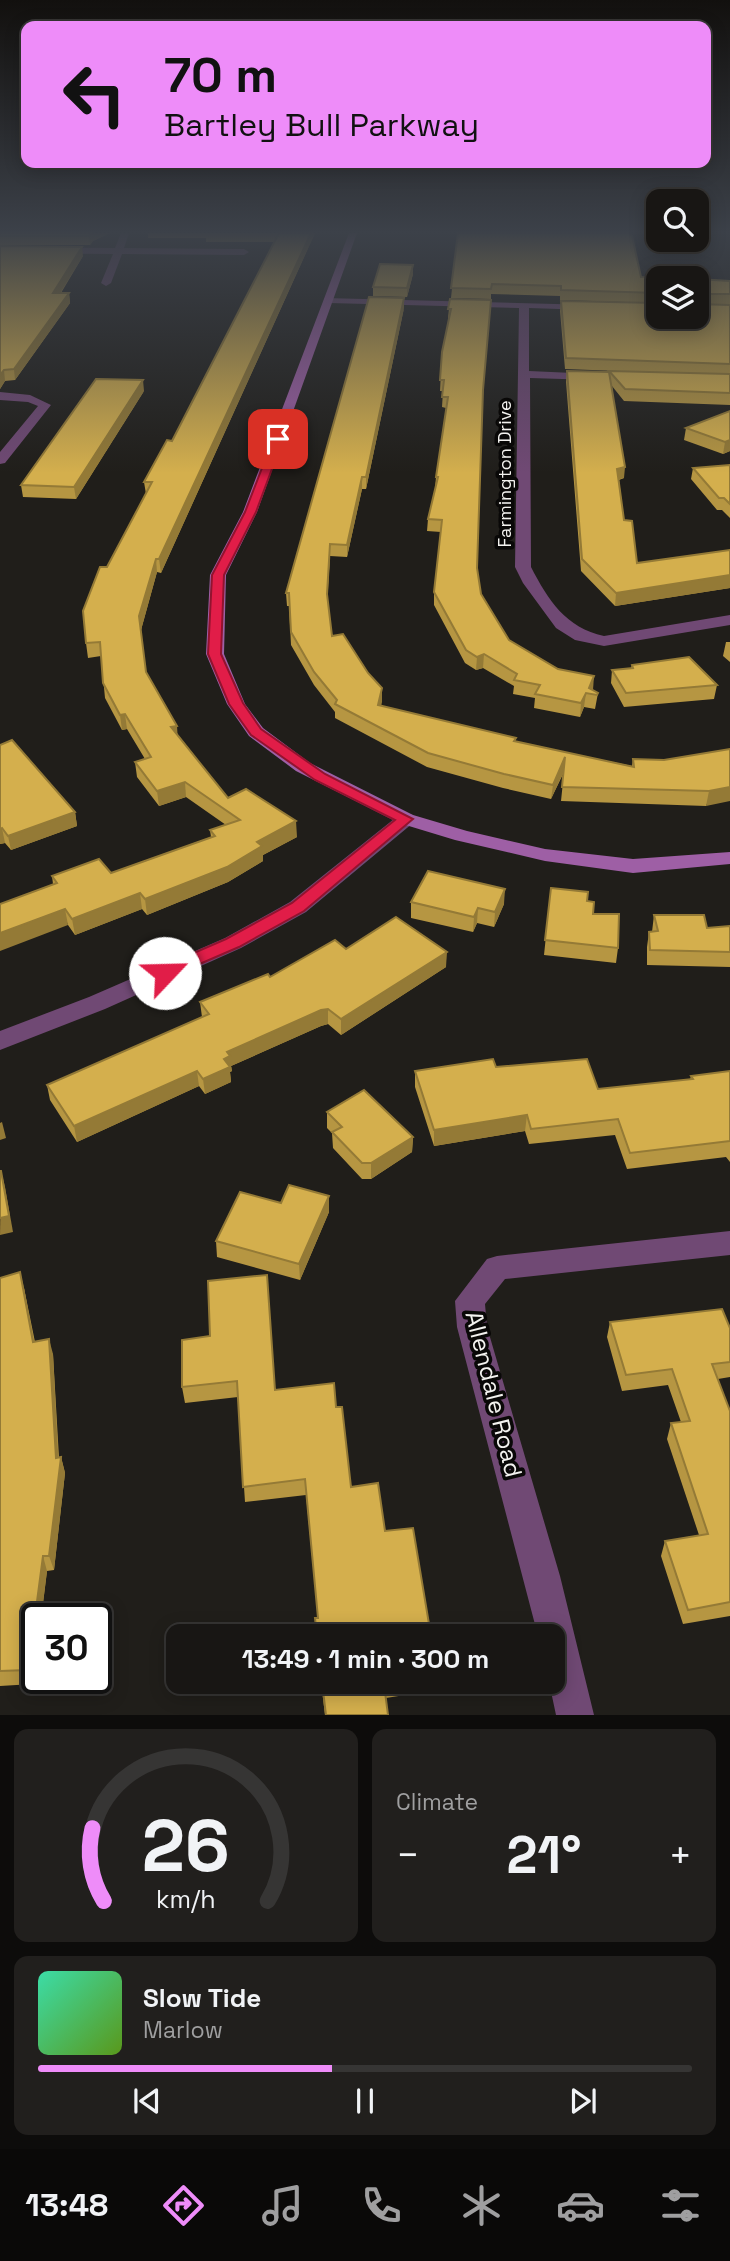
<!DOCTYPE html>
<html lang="en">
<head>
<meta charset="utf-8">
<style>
  body { margin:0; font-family:"Space Grotesk",sans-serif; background:#211f1d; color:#f1f3f6; height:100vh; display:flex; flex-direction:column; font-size:26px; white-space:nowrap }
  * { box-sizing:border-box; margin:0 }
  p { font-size:23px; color:#9f9fa0 }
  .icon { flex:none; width:38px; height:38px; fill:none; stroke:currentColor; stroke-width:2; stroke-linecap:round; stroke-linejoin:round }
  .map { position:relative; height:1715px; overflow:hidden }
  .panel { display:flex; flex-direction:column; gap:14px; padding:14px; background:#0d0c0b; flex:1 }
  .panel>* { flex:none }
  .guide { position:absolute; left:21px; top:21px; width:690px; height:147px; border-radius:14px; box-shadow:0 4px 18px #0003,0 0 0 2px #363534; background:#ee8cf9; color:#111; overflow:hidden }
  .buttons { position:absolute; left:646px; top:189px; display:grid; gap:14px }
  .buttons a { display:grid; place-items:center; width:63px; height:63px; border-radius:14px; background:#181614; box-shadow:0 4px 18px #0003,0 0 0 2px #363534; font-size:35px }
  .speed { position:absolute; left:21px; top:1603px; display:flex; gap:14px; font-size:35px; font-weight:700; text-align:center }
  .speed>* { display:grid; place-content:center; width:91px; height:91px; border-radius:50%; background:#181614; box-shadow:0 4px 18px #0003,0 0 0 2px #363534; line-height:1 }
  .speed .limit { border:4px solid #111; border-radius:10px; background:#fff; color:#111 }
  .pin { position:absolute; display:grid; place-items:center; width:60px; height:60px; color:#fff; margin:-30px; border-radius:14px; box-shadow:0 4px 10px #0006 }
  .me { position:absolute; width:77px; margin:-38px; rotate:66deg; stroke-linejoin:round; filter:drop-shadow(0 0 5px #0008) }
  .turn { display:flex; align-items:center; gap:24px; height:147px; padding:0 28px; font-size:32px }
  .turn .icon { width:91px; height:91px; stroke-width:2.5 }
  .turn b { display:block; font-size:49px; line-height:60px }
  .big { font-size:52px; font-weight:800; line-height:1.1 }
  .panel .card { flex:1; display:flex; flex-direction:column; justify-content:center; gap:10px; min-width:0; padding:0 24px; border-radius:14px; background:#211f1d }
  .panel .dial { align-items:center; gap:0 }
  .dial svg { height:182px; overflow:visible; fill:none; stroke:#363534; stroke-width:7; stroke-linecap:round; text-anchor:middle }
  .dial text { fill:#f1f3f6; stroke:none }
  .song { display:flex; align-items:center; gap:21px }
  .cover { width:84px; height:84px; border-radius:10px; background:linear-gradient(135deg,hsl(160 70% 55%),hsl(90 70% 35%)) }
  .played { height:7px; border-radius:4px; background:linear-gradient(90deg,#ee8cf9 45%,#363534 45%) }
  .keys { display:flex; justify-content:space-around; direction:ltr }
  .heat { display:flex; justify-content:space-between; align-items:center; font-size:38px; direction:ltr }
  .panel .tiles { flex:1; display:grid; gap:14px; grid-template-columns:1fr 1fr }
  .card:last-child { grid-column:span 2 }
  .trip { position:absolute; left:166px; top:1624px; width:399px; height:70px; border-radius:14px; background:#181614; box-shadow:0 4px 18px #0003,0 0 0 2px #363534; font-weight:800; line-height:70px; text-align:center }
  .tabs { display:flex; height:112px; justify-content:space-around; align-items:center; background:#0a0908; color:#9f9fa0 }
  .tabs .icon { width:49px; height:49px }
  .tabs .on { color:#ee8cf9 }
  .tabs b { font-size:32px; color:#f1f3f6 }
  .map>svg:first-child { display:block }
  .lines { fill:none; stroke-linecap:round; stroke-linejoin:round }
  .street { fill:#704974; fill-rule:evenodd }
  .secondary { fill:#9e5fa5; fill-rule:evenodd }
  .wall { fill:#b69642 }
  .shaded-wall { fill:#947a36 }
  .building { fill:#d4af4d; stroke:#947a36; stroke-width:2 }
  .route { fill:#e11d48; stroke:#92132f; stroke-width:2 }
  .labels { text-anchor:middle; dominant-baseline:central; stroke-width:7; stroke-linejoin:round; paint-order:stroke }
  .far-street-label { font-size:18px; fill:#f3f2ef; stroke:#090807 }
  .near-street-label { font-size:24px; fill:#f3f2ef; stroke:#090807 }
</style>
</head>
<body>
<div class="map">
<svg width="730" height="1715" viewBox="0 0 730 1715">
  <rect width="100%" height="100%" fill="#201e1a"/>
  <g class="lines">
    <!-- street -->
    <g class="street">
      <path d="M121,233H129L124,248L244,249L249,252L244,255L122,254L111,283L106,286L101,283L113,254L0,253V247L115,248Z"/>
      <path d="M325,298L593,305L594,307L589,310L529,308V371L595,374L601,377L595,380L530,378L531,567C548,600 566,628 604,636L730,615V625L604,646L575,640L556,628L523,583L515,567L519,308L329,303L324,300Z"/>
      <path d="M0,392L30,395L51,405L5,463L0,464V452L38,406L28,402L0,400Z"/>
      <path d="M406,813L413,815L416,819L413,823L306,912L241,948L105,1009L0,1050V1031L89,997L225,938L290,902L399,815Z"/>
      <path d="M730,1231V1255L505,1279L485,1304L487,1327L560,1576L594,1715H556L549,1682H553V1636H538L457,1327L455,1301L487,1259L497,1256Z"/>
    </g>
    <!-- secondary -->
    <path class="secondary" d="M349,233H357L257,512L226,575L224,654L245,704L263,728L310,763L413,815L467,831L545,849L633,859L730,852V864L633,873L545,861L455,840L399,823L296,771L249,736L227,704L206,654L210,575L243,512Z"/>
  </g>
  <!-- wall -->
  <g class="wall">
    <path d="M0,233H110L93,241L90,245H0Z"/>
    <path d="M148,233H315L161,573L157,572L141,630L146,672L178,736L228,798L297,837L263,855V861L228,882L147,915L142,909L75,935L68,925L53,884L52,876L111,873L211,837L210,830L226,825L186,797L159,806L137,777L135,762L145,759L127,729L122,730L105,698L101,656L88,658L86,643L107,567L146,494L144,482L172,441L275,242H206V238H148Z"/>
    <path d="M458,233L641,277L658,278V303L560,300V296L491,294V299L451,298Z"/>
    <path d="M0,246L83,256L61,293H69L70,303L15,380L5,381L0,389Z"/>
    <path d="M413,274L407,297L373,296V287Z"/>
    <path d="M696,279L730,281V304H697L730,305V405L624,401L612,386L624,478L619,480L624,520L637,563L730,550V588L615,606L581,571L566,382L567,371L645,372L565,369L560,311L561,301L696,317Z"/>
    <path d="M450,299L483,397L477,568L481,594L509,640L598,693L595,709L584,707L580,717L534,708L535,698L513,694L514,686L483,668L476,670L465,663L434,605V592L441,532L427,531L428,519L435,489L436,477L446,408L442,407L443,391H440L442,352L449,318H448Z"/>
    <path d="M404,308L366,489H362L347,557L330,556L327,599L332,636L382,688L381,706L516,738L515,742L632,766L633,759L664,760L730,749L706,806L561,801L564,772L551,799L503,788L427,767L335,718V712L314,685L291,645L289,606H287L286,593Z"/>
    <path d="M144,391L76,499L23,497L21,485Z"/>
    <path d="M730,411V451L723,454L684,440L686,428Z"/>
    <path d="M730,465V518L722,510H717L691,479L693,468Z"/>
    <path d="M726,642H730V662L723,656Z"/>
    <path d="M632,665L717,685L714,699L624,707L611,683L612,670L631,668Z"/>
    <path d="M0,745L75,812L77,826L11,850L5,843L0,844Z"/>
    <path d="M551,888L587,901L593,914L618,948L616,963L544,955Z"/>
    <path d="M411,902L504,904L494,927L477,923L473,932L411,918Z"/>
    <path d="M654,915L707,928L730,926V967L647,965V947L649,932H652Z"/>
    <path d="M346,949L446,967L341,1035L328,1024L321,1026L231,1066L232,1071L230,1072L231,1082L205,1094L199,1086L77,1142L50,1100L47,1085L202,1017L200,1002Z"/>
    <path d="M496,1067L598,1089L690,1080L691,1076L730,1071V1162L726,1157L627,1169L615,1135L529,1144L525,1131L434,1146L415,1087V1071Z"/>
    <path d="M327,1112L413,1137L412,1152L371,1179H362L333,1148L332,1133L327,1128Z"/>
    <path d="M281,1203L329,1212L300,1280L217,1257L216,1241Z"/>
    <path d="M0,1278L24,1288L35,1342L53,1354L59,1458L61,1457L65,1473L54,1570L47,1571L33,1684L0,1686Z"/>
    <path d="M610,1322L730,1328V1377L718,1379L730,1411V1616L683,1624L661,1556L665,1541L699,1535L667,1439L671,1423L681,1422L668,1385L622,1391L607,1337Z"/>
    <path d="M182,1340L275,1390L336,1407L351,1487L385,1531L431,1636H317L315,1618H318L306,1495L245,1502L238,1397L185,1403L182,1387Z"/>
    <path d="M321,1682H437L436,1690L386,1698L388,1715H325Z"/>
  </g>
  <!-- shaded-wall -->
  <g class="shaded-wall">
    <path d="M91,233H110L93,241L90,245L89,236Z"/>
    <path d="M311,233H315L161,573L159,559Z"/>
    <path d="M82,247L83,256L54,303L53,293Z"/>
    <path d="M413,265V274L407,297V288Z"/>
    <path d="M69,293L70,303L15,380L14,369Z"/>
    <path d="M404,298V308L366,489V477Z"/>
    <path d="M4,370L5,381L0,389V375Z"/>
    <path d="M143,380L144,391L76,499L74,487Z"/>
    <path d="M730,440V451L723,454L725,442Z"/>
    <path d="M625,467L624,478L616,480L617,469Z"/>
    <path d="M362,477V489L347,557V545Z"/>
    <path d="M330,544V556L327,607V594Z"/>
    <path d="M156,559L157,572L141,630L139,616Z"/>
    <path d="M730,575V588L615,606L616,593Z"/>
    <path d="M484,654L483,668L476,670L477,657Z"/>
    <path d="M594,676L593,690L589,688Z"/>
    <path d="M382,688V702L378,719V705Z"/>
    <path d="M586,693L584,707L580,717L581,703Z"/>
    <path d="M125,714L127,729L122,730L120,715Z"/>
    <path d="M177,726L178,741L171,727Z"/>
    <path d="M565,757L564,771L551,799L553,785Z"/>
    <path d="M185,782L186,797L159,806L157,791Z"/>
    <path d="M730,787V801L706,806L709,791Z"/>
    <path d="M75,812L77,826L11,850L8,836Z"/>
    <path d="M296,821L297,837L263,855V861L228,882L147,915L145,899Z"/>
    <path d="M2,828L5,843L0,844V829Z"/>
    <path d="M505,889L504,904L494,927L495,912Z"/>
    <path d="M140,893L142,909L75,935L72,919Z"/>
    <path d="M478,908L477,923L473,932L474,917Z"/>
    <path d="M65,909L68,925L0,951V933Z"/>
    <path d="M447,952L446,967L341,1035V1019Z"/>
    <path d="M328,1009V1024L321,1026L231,1066L232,1071L230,1072L231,1082L205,1094L203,1079L224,1059L227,1052L321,1010Z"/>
    <path d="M197,1071L199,1086L77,1142L74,1126Z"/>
    <path d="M527,1115L525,1131L434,1146V1130Z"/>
    <path d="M2,1122L6,1138L0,1140V1123Z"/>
    <path d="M413,1137L412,1152L371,1179V1163Z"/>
    <path d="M1,1171L5,1187L13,1232L0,1235Z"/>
    <path d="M329,1196V1212L300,1280L299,1264Z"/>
    <path d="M20,1272L24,1288L37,1358L33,1342Z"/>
    <path d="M49,1339L53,1354L59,1471L61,1457L65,1473L54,1570L49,1556L56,1458Z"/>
    <path d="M43,1556L47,1571L41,1619H37V1655L33,1684L28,1670Z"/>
  </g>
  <!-- building -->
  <g class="building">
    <path d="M0,233H91L89,236H0Z"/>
    <path d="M279,233H311L159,559H156L139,616L146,672L177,726L171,727L228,798L246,789L296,821L257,842L262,846L227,867L145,899L140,893L72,919L65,909L0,933V904L57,883L52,876L99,859L111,873L215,836L210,830L240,820L185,782L157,791L135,762L151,757L125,714L120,715L103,683L100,642L86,643L83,611L100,567H107L152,482H144L167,440L172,441Z"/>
    <path d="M458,233H628L632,236L641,277L674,278H658V293L561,290V286L492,284L491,289L451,288Z"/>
    <path d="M0,246L82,247L53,293H69L14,369L4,370L0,375Z"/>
    <path d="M380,264L413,265L407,288L373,287Z"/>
    <path d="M696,279L730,281V294H696Z"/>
    <path d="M369,297L404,298L366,477H362L347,545L330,544L327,594L332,636L343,634L368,673L382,688L378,705L516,738L514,741L634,767L633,759L664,760L730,749V787L709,791L562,787L565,757L553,785L504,774L428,753L335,704L337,700L314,672L291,632L289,593H286Z"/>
    <path d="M450,299L491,300L483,390L477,568L481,594L509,640L558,669L594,676L589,688L598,693L597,695L586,693L581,703L535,694L540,685L514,680L517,674L484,654L477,657L466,650L434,592L442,520L428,519L438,477H436L448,397H442L444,380H440L442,352L451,309H448Z"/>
    <path d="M696,299L697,304L730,305V364L566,358L561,301L658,303V317H696Z"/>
    <path d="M567,371L609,372L625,467L617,469L624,520L632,521L637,563L730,550V575L616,593L582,559Z"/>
    <path d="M609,371L730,374V393L625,389Z"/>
    <path d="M96,379L143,380L74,487L21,485Z"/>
    <path d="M730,411V440L725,442L686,428Z"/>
    <path d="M730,465V504L724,498H719L693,468Z"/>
    <path d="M689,657L717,685L626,693L612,670L633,668L632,665Z"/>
    <path d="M12,740L75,812L8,836L2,828L0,829V745Z"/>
    <path d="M428,871L505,889L495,912L478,908L474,917L411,902Z"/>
    <path d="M551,888L588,892L587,901L594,902L593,914H619L618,948L545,940Z"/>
    <path d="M654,915H704L707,928L730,926V952L650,950L649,932L658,931Z"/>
    <path d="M396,917L447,952L341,1019L328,1009L321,1010L227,1052L230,1056L224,1059L230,1067L203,1079L197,1071L74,1126L47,1085L209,1014L200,1002L268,974L270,977L335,940L346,949Z"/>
    <path d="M493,1059L496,1067L587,1059L598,1089L693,1079L691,1076L730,1071V1141L630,1153L618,1119L531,1129L527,1115L434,1130L415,1071Z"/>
    <path d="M364,1090L413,1137L371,1163H362L332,1132L342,1127L327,1112Z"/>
    <path d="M0,1171H1L9,1216L0,1218Z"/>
    <path d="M289,1185L329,1196L299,1264L216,1241L240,1192L281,1203Z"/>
    <path d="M20,1272L33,1342L49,1339L56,1458L61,1457L49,1556H43L28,1670L0,1671V1278Z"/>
    <path d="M267,1275L275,1390L334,1383L336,1407H342L351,1487L378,1483L385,1531L413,1528L431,1636H317L315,1618H318L305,1479L243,1487L237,1381L182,1387V1340L210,1336L208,1281Z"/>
    <path d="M722,1309L730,1328V1362L712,1364L730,1411V1602L688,1610L665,1541L708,1534L671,1423L690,1421L672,1369L626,1375L610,1322Z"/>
    <path d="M322,1682H400L384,1684L388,1715H326Z"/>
  </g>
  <!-- sky -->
  <linearGradient id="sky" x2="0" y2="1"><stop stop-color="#12100e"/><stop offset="0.49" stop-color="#3c4149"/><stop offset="1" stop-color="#3c4149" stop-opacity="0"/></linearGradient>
  <rect width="730" height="473" fill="url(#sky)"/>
  <!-- route -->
  <path class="route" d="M274,437L283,439L256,512L224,575L221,654L243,703L261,729L325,774L413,819L304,911L239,947L165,979L156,973L159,968L226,939L292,903L395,820L315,780L251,735L229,704L208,654L212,575L245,512Z"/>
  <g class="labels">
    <!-- far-street labels -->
    <g class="far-street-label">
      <text transform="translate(504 474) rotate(-90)">Farmington Drive</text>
    </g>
    <!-- near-street labels -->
    <g class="near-street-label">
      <text transform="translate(494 1394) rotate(76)">Allendale Road</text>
    </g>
  </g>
</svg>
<div class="buttons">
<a><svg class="icon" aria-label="search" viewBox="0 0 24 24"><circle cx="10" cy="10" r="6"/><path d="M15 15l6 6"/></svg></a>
<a><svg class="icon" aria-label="layers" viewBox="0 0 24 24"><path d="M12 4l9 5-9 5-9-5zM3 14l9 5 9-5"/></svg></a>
</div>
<div class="speed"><div class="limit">30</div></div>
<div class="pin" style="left:278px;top:439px;background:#d93025"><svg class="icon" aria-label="arrive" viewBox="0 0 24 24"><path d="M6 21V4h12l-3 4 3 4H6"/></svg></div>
<svg class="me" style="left:165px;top:973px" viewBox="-20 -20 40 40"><circle r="19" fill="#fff"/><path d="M0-13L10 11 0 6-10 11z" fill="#e11d48"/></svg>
<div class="trip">13:49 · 1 min · 300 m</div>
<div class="guide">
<div class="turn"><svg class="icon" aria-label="left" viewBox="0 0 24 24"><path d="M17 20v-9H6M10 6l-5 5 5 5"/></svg><div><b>70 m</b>Bartley Bull Parkway</div></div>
</div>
</div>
<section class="panel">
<div class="tiles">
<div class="card dial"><svg viewBox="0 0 100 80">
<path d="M14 69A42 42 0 1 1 86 69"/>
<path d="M14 69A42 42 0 0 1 9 37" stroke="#ee8cf9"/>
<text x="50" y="56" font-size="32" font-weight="700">26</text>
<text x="50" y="72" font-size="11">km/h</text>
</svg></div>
<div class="card"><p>Climate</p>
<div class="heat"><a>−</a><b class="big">21°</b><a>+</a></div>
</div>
<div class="card">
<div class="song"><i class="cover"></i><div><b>Slow Tide</b><p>Marlow</p></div></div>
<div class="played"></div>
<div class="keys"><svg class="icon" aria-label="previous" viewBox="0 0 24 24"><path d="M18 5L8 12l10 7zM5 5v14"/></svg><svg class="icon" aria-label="pause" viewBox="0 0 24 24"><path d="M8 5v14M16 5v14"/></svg><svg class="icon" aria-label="next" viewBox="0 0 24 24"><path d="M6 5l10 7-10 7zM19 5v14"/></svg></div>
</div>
</div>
</section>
<nav class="tabs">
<b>13:48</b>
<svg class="icon on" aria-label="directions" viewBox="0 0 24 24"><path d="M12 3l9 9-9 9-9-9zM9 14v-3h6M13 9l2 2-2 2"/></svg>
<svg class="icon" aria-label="music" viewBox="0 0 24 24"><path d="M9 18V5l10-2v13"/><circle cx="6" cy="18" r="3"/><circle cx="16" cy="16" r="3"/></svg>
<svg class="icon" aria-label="phone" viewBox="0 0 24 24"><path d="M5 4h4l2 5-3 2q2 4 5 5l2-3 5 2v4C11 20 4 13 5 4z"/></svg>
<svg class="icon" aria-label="climate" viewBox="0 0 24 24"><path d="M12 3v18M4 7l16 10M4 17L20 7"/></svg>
<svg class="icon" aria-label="car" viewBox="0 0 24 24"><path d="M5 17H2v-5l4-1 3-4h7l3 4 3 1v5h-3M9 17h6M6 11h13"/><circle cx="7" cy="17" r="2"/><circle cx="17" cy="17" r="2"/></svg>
<svg class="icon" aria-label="filters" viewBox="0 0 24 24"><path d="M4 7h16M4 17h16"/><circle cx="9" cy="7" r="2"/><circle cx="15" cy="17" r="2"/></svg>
</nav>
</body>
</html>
